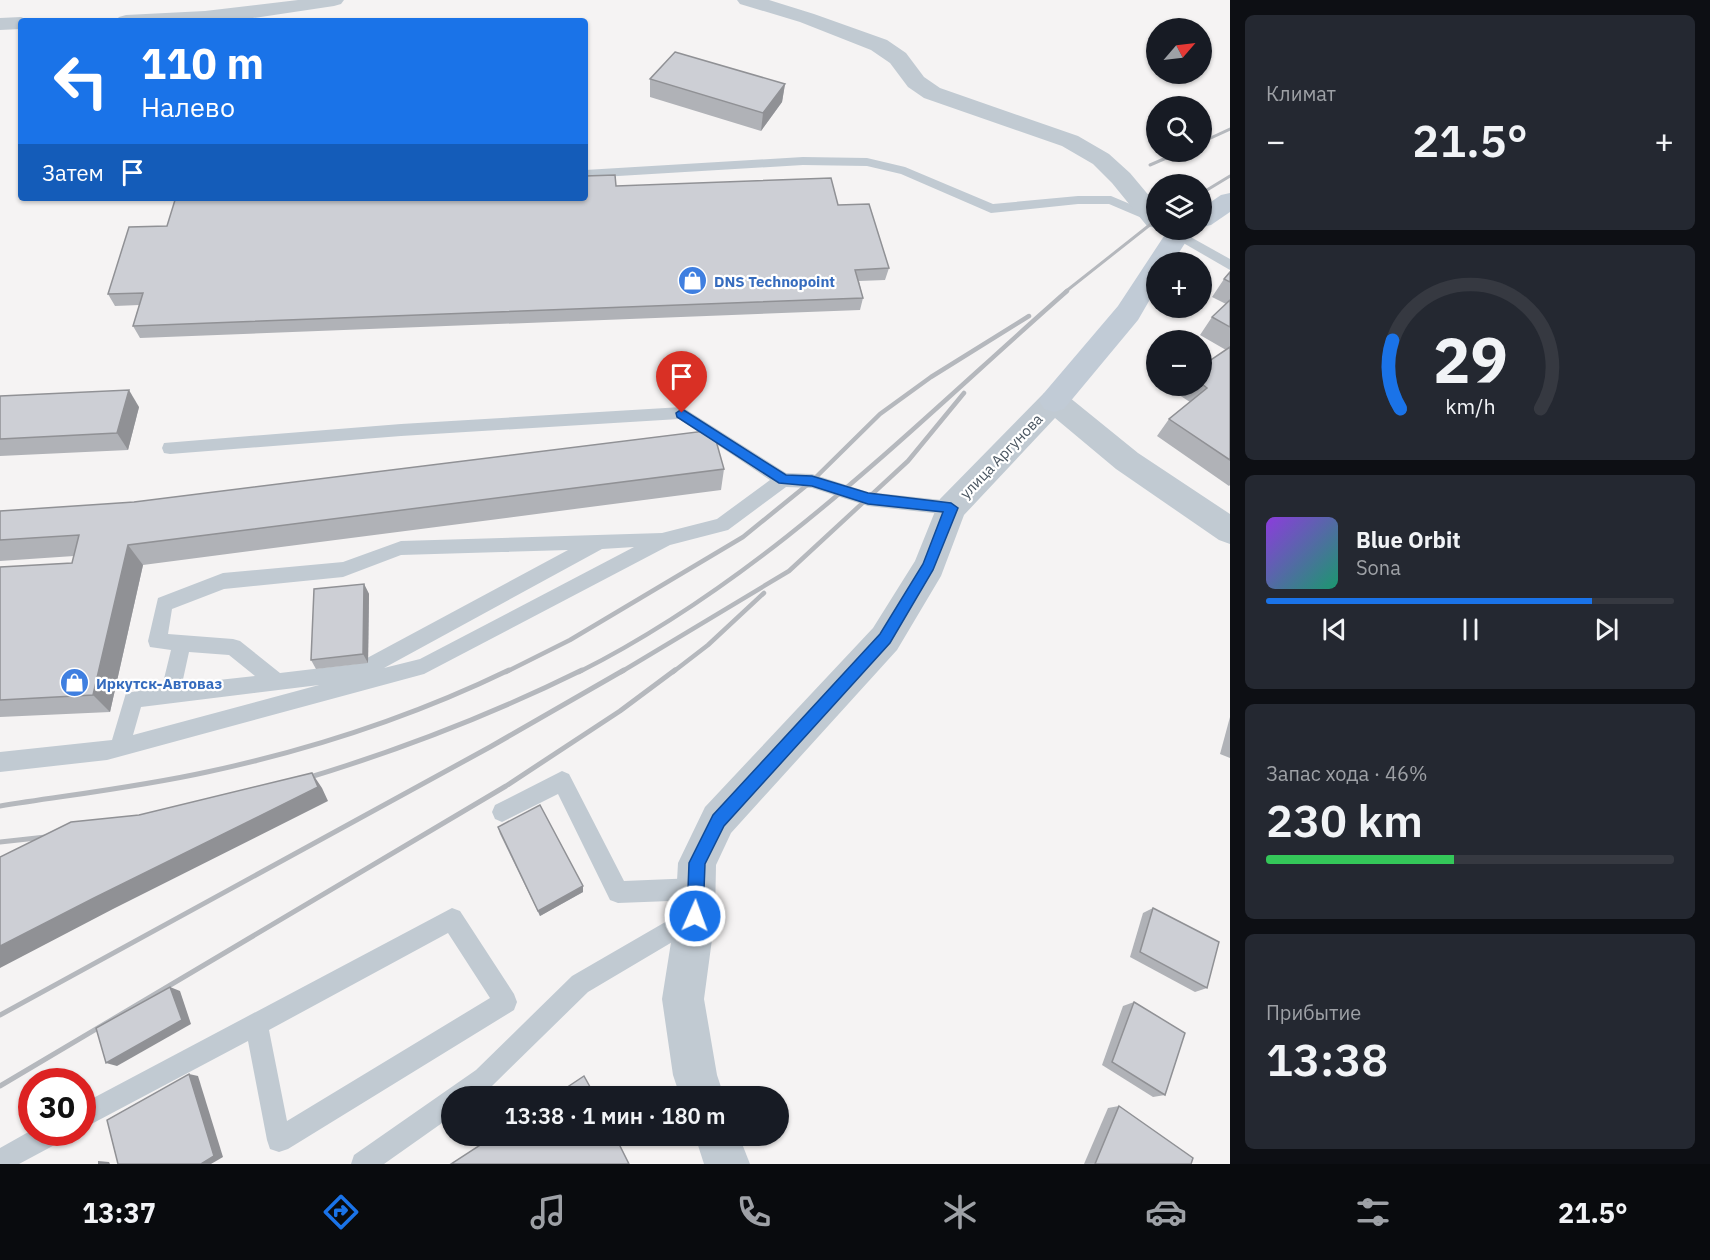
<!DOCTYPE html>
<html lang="ru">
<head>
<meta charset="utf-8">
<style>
  body { margin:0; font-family:"IBM Plex Sans",sans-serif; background:#242831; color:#f1f3f6; height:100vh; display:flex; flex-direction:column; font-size:22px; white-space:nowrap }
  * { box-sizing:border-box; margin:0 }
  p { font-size:20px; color:#9ea1a6 }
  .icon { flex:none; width:33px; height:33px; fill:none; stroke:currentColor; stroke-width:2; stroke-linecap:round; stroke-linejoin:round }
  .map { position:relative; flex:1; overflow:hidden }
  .drawer { display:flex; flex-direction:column; gap:15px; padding:15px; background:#0d0f14; width:480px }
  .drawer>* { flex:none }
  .top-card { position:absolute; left:18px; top:18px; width:570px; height:183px; border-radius:6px; box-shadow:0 2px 4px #0004; background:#1a73e8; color:#fff; overflow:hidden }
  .needle { width:39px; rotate:62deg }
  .controls { position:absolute; left:1146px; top:18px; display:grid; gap:12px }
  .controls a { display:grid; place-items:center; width:66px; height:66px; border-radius:50%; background:#171b24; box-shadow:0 2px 4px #0004; font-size:30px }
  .speed { position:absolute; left:18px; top:1068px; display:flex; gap:12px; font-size:30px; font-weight:700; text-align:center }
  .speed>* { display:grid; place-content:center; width:78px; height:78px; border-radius:50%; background:#171b24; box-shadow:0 2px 4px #0004; line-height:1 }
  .speed .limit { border:9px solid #d22; background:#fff; color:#111 }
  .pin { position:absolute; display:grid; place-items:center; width:51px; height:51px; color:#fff; margin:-62px -26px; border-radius:50% 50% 50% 0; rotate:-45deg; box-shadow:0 0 6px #0007 }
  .pin .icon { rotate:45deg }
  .me { position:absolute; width:66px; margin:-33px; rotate:2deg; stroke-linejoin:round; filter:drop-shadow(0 0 4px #0008) }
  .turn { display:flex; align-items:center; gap:21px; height:126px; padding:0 24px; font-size:27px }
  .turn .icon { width:78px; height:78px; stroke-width:2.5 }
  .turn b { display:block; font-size:42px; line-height:51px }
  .then { display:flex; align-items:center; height:57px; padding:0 24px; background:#0003; gap:12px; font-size:22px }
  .big { font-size:45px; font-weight:600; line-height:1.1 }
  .drawer .tile { flex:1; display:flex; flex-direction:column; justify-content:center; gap:9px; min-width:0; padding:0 21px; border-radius:9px; background:#242831 }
  .drawer .dial { align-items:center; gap:0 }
  .dial svg { height:156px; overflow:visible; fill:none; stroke:#363941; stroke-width:7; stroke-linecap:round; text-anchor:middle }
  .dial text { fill:#f1f3f6; stroke:none }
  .song { display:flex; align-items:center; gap:18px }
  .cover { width:72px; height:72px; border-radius:9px; background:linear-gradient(135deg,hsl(270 70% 55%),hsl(160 70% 35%)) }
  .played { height:6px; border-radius:3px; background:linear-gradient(90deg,#1a73e8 80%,#363941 80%) }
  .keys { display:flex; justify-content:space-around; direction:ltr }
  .heat { display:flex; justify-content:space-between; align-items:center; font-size:33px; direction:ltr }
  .charge { height:9px; border-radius:4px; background:linear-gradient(90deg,#34c759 46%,#363941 0) }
  .trip { position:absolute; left:441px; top:1086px; width:348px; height:60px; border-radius:30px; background:#171b24; box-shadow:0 2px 4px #0004; font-weight:600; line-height:60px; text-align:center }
  .tab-bar { display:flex; height:96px; justify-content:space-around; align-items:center; background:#090b0e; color:#9ea1a6 }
  .tab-bar .icon { width:42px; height:42px }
  .tab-bar .selected { color:#1a73e8 }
  .tab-bar b { font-size:27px; color:#f1f3f6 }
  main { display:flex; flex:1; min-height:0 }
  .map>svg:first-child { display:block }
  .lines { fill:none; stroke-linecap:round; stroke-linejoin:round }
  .lane { fill:#c1cad2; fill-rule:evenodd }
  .street { fill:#c1cad2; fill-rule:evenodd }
  .secondary { fill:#c1cbd6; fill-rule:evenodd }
  .rail-far2 { stroke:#b5b8bd; stroke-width:3 }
  .rail-far1 { stroke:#b5b8bd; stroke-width:4.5 }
  .rail { stroke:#b5b8bd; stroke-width:5 }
  .wall { fill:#b0b2b7 }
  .shaded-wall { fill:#909195 }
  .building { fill:#cdcfd5; stroke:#909195; stroke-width:1.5 }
  .route { fill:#1a73e8; stroke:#114b97; stroke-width:1.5 }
  .labels { text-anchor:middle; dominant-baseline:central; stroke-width:4.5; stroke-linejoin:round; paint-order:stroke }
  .shop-label { font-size:15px; font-weight:bold; fill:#366cbe; stroke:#fff; text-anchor:start }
  .street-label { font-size:15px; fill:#4a5661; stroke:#fff }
</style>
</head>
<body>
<main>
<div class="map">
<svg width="1230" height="1164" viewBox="0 0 1230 1164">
  <rect width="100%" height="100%" fill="#f5f3f3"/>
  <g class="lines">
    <!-- lane -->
    <g class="lane">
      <path d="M803,157L867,158L905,167L993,204L1078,196H1111L1156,215V224L1109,204H1078L991,213L901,174L867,166L803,165L585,178V170Z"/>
      <path d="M1178,230L1230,259V270L1173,237L1171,234L1173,231Z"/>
      <path d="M682,407L786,473L812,474L868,492L951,501L957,503L960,508L957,513L951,515L868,506L812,488L786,487L728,530L670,545L424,674L107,760L0,772V752L112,740L126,693L162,687L171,650L150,647L148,641L158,598L223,573L343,562L401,541L662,533L717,519L770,480L679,419L401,436L170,454L164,453L162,448L164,443L401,424ZM634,547L420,659L384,668L602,549ZM568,550L356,664L280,673L240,641L233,639L168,634L172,609L224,589L343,577L401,555ZM189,652L229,655L255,676L182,684ZM319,685L133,735L141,707Z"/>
      <path d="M562,771L569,774L624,881L696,878L704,881L707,889L704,897L696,900L618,903L610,900L558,794L502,822L495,819L492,812L495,805Z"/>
      <path d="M693,906L701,909L704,917L701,925L588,992L492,1086L478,1096H452V1116L384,1164H351L354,1155L476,1070L572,976Z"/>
      <path d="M452,908L460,911L514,994L517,1002L514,1010L288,1149L279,1152L270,1149L267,1140L248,1041L82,1129V1104ZM448,933L490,998L287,1121L269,1030Z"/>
      <path d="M32,1130V1132H65L62,1141L19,1164H0V1148Z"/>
    </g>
    <!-- street -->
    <g class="street">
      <path d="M298,0H344L341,4L334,6L233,21H115L119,17L126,15L205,11Z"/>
      <path d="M737,0H769L814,14L887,40L906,53L924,77L940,88L1078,136L1109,154L1130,173L1156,204V228L1147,226L1112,183L1093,164L1062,146L924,98L908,87L890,63L871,50L800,22L740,4Z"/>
      <path d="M21,17L30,21H21V29L0,30V18Z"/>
      <path d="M1054,390L1064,393L1138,453L1230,514V544L1219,540L1116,469L1055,418L964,515L941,576L897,650L731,833L716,865L715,917L704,999L717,1075L724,1096H680L673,1075L662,999L675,917L678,863L705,807L873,628L915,561L940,499L1044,393Z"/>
      <path d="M695,1136H739L750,1164H704Z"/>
    </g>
    <!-- secondary -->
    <g class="secondary">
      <path d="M1230,193V212L1211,225L1202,227V208L1221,195Z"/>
      <path d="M1168,230H1198L1187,240L1173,262H1156V289L1138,320L1064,409L1054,412L1044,409L1039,401L1044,393L1118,306Z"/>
    </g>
    <!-- rail-far2 -->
    <g class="rail-far2">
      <path d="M1202,142L1230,129"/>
      <path d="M1150,165L1180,152"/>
      <path d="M1202,193L1230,176"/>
      <path d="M1065,292L1156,220"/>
    </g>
    <!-- rail-far1 -->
    <g class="rail-far1">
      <path d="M506,672L570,640L743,537L812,481L880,414L931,377L1029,316"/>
      <path d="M579,672C766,578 912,427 1067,291"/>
      <path d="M621,672L789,571L908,461L964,393"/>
      <path d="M673,672L708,645L764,593"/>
    </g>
    <!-- rail -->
    <g class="rail">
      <path d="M297,781C395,752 491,715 582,670"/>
      <path d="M0,806C69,795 139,787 207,772C310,750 414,716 509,670"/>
      <path d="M0,842L55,836"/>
      <path d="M0,1015L490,747L624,670"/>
      <path d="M0,1086L506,786L620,711L675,670"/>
    </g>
  </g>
  <!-- wall -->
  <g class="wall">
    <path d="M650,79L785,84L782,102L761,131L650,97Z"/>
    <path d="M616,186L838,205L889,268L885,280L859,281L863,298L860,310L140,338L133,326L139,305L115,306L108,294L167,226Z"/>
    <path d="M1230,272V485L1229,486L1157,436L1169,419L1190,402L1176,393L1181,386H1202V366L1226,350L1200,335L1212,317L1226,304L1212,297L1224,279Z"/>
    <path d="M0,396L139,407L128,450L0,456Z"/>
    <path d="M724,469L721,490L143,565L110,712L0,717V567L72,563L74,556L0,561V511Z"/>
    <path d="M364,584L369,594L368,663L316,669L311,660Z"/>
    <path d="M1230,717V758L1220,754Z"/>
    <path d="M498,827L583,892L540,916L500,834Z"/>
    <path d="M1153,908L1207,988L1195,992L1130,957L1143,913Z"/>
    <path d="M1134,1002L1165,1095L1153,1097L1102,1065L1123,1006Z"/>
    <path d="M1119,1106L1191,1164H1084L1108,1108Z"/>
  </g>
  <!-- shaded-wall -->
  <g class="shaded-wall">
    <path d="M785,84L782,102L761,131L763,113Z"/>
    <path d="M129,390L139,407L128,450L117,433Z"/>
    <path d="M128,545L143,565L110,712L93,695Z"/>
    <path d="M364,584L369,594L368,663L363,654Z"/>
    <path d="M312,773L322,788L328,801L113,909L0,968V946Z"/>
    <path d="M583,886V892L540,916L538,911Z"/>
    <path d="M170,987L180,991L191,1024L117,1066L106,1063Z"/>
    <path d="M189,1074L198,1076L223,1157L211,1164H201Z"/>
    <path d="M98,1161L109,1162L110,1164H98Z"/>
  </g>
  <!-- building -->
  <g class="building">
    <path d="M675,52L785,84L763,113L650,79Z"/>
    <path d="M615,175L616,186L831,178L838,205L869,204L889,268L855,270L863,298L133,326L143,293L108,294L129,227L167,226L175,200L225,198H585V176Z"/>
    <path d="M1230,272V282L1224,279Z"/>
    <path d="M1230,300V327L1212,317Z"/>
    <path d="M1230,347V460L1169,419L1207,388L1202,384V366Z"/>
    <path d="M129,390L117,433L0,439V396Z"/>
    <path d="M713,430L724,469L128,545L93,695L0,700V567L72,563L79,535L0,540V511L134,502Z"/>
    <path d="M364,584L363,654L311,660L314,589Z"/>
    <path d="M312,773L318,787L94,898L0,946V857L71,822L139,815Z"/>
    <path d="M540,805L583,886L538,911L498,827Z"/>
    <path d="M1153,908L1219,942L1207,988L1140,952Z"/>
    <path d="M170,987L182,1020L106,1063L96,1028Z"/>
    <path d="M1134,1002L1185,1033L1165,1095L1112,1062Z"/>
    <path d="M189,1074L214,1156L201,1164H118L107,1120Z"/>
    <path d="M584,1076L595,1096H554Z"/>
    <path d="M1119,1106L1193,1158L1191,1164H1095Z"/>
    <path d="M494,1136H615L629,1164H451Z"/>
  </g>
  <!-- route -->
  <path class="route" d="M682,409L786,475L812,476L868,493L951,503L958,508L933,570L890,643L724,826L705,864L703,916L701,922L695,925L689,922L687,916L689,863L713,815L880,634L923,564L943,512L868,504L812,486L779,483L677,417L676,413Z"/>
  <!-- icons -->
  <defs>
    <symbol id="shop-disc" viewBox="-11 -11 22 22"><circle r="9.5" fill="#3f7fe0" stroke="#fff"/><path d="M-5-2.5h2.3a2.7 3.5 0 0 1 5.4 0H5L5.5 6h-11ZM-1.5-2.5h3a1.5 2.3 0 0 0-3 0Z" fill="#fff"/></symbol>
  </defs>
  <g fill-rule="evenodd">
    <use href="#shop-disc" x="676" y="264" width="33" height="33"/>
    <use href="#shop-disc" x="58" y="666" width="33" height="33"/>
  </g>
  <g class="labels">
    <!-- shop labels -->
    <g class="shop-label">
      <text x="714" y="281">DNS Technopoint</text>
      <text x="96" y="683">Иркутск-Автоваз</text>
    </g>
    <!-- street labels -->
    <g class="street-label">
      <text transform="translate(1001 456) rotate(-46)">улица Аргунова</text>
    </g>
  </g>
</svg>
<div class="controls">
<a><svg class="needle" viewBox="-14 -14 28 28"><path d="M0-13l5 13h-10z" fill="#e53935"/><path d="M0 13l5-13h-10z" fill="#9ea1a6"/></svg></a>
<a><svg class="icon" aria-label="search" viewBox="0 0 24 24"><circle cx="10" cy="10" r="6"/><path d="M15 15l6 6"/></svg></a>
<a><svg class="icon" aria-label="layers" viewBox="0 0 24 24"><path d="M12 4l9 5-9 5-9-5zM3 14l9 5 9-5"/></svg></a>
<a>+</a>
<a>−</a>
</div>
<div class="speed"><div class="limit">30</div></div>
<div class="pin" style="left:682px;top:413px;background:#d93025"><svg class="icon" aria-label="arrive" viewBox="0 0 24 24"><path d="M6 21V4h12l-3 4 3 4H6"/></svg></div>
<svg class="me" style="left:695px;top:916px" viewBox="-20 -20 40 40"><circle r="17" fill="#1a73e8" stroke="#fff" stroke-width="3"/><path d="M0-11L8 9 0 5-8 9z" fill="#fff"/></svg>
<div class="trip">13:38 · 1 мин · 180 m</div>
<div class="top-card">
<div class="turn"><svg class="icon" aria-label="left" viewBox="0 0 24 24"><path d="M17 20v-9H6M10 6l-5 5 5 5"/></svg><div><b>110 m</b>Налево</div></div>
<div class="then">Затем<svg class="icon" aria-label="arrive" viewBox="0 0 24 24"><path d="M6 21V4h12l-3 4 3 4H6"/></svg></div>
</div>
</div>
<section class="drawer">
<div class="tile"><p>Климат</p>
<div class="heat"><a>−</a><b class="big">21.5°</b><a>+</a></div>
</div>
<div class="tile dial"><svg viewBox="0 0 100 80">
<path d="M14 69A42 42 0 1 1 86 69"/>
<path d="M14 69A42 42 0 0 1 10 34" stroke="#1a73e8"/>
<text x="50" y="56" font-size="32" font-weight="700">29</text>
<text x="50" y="72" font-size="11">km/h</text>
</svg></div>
<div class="tile">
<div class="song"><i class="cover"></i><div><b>Blue Orbit</b><p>Sona</p></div></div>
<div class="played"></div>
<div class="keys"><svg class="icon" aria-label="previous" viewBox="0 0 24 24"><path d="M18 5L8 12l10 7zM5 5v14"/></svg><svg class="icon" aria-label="pause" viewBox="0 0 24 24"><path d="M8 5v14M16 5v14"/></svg><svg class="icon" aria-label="next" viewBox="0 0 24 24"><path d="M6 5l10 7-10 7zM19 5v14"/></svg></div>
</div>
<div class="tile"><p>Запас хода · 46%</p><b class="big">230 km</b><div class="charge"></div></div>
<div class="tile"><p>Прибытие</p><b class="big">13:38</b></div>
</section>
</main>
<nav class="tab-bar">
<b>13:37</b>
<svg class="icon selected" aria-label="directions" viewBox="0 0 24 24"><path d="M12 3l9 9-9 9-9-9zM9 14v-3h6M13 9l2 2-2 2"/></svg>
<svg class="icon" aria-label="music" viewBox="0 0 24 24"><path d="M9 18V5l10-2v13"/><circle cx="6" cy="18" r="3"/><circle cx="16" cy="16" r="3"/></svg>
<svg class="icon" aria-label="phone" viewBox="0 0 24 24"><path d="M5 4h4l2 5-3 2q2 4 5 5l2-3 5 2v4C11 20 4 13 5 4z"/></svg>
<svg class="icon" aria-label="climate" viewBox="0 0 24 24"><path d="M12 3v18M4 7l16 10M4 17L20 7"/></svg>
<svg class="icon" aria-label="car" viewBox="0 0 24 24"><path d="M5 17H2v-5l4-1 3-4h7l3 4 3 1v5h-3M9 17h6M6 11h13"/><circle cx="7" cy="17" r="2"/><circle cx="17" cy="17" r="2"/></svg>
<svg class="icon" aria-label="filters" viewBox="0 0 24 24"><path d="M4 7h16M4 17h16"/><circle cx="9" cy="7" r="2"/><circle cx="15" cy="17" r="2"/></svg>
<b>21.5°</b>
</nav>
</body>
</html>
